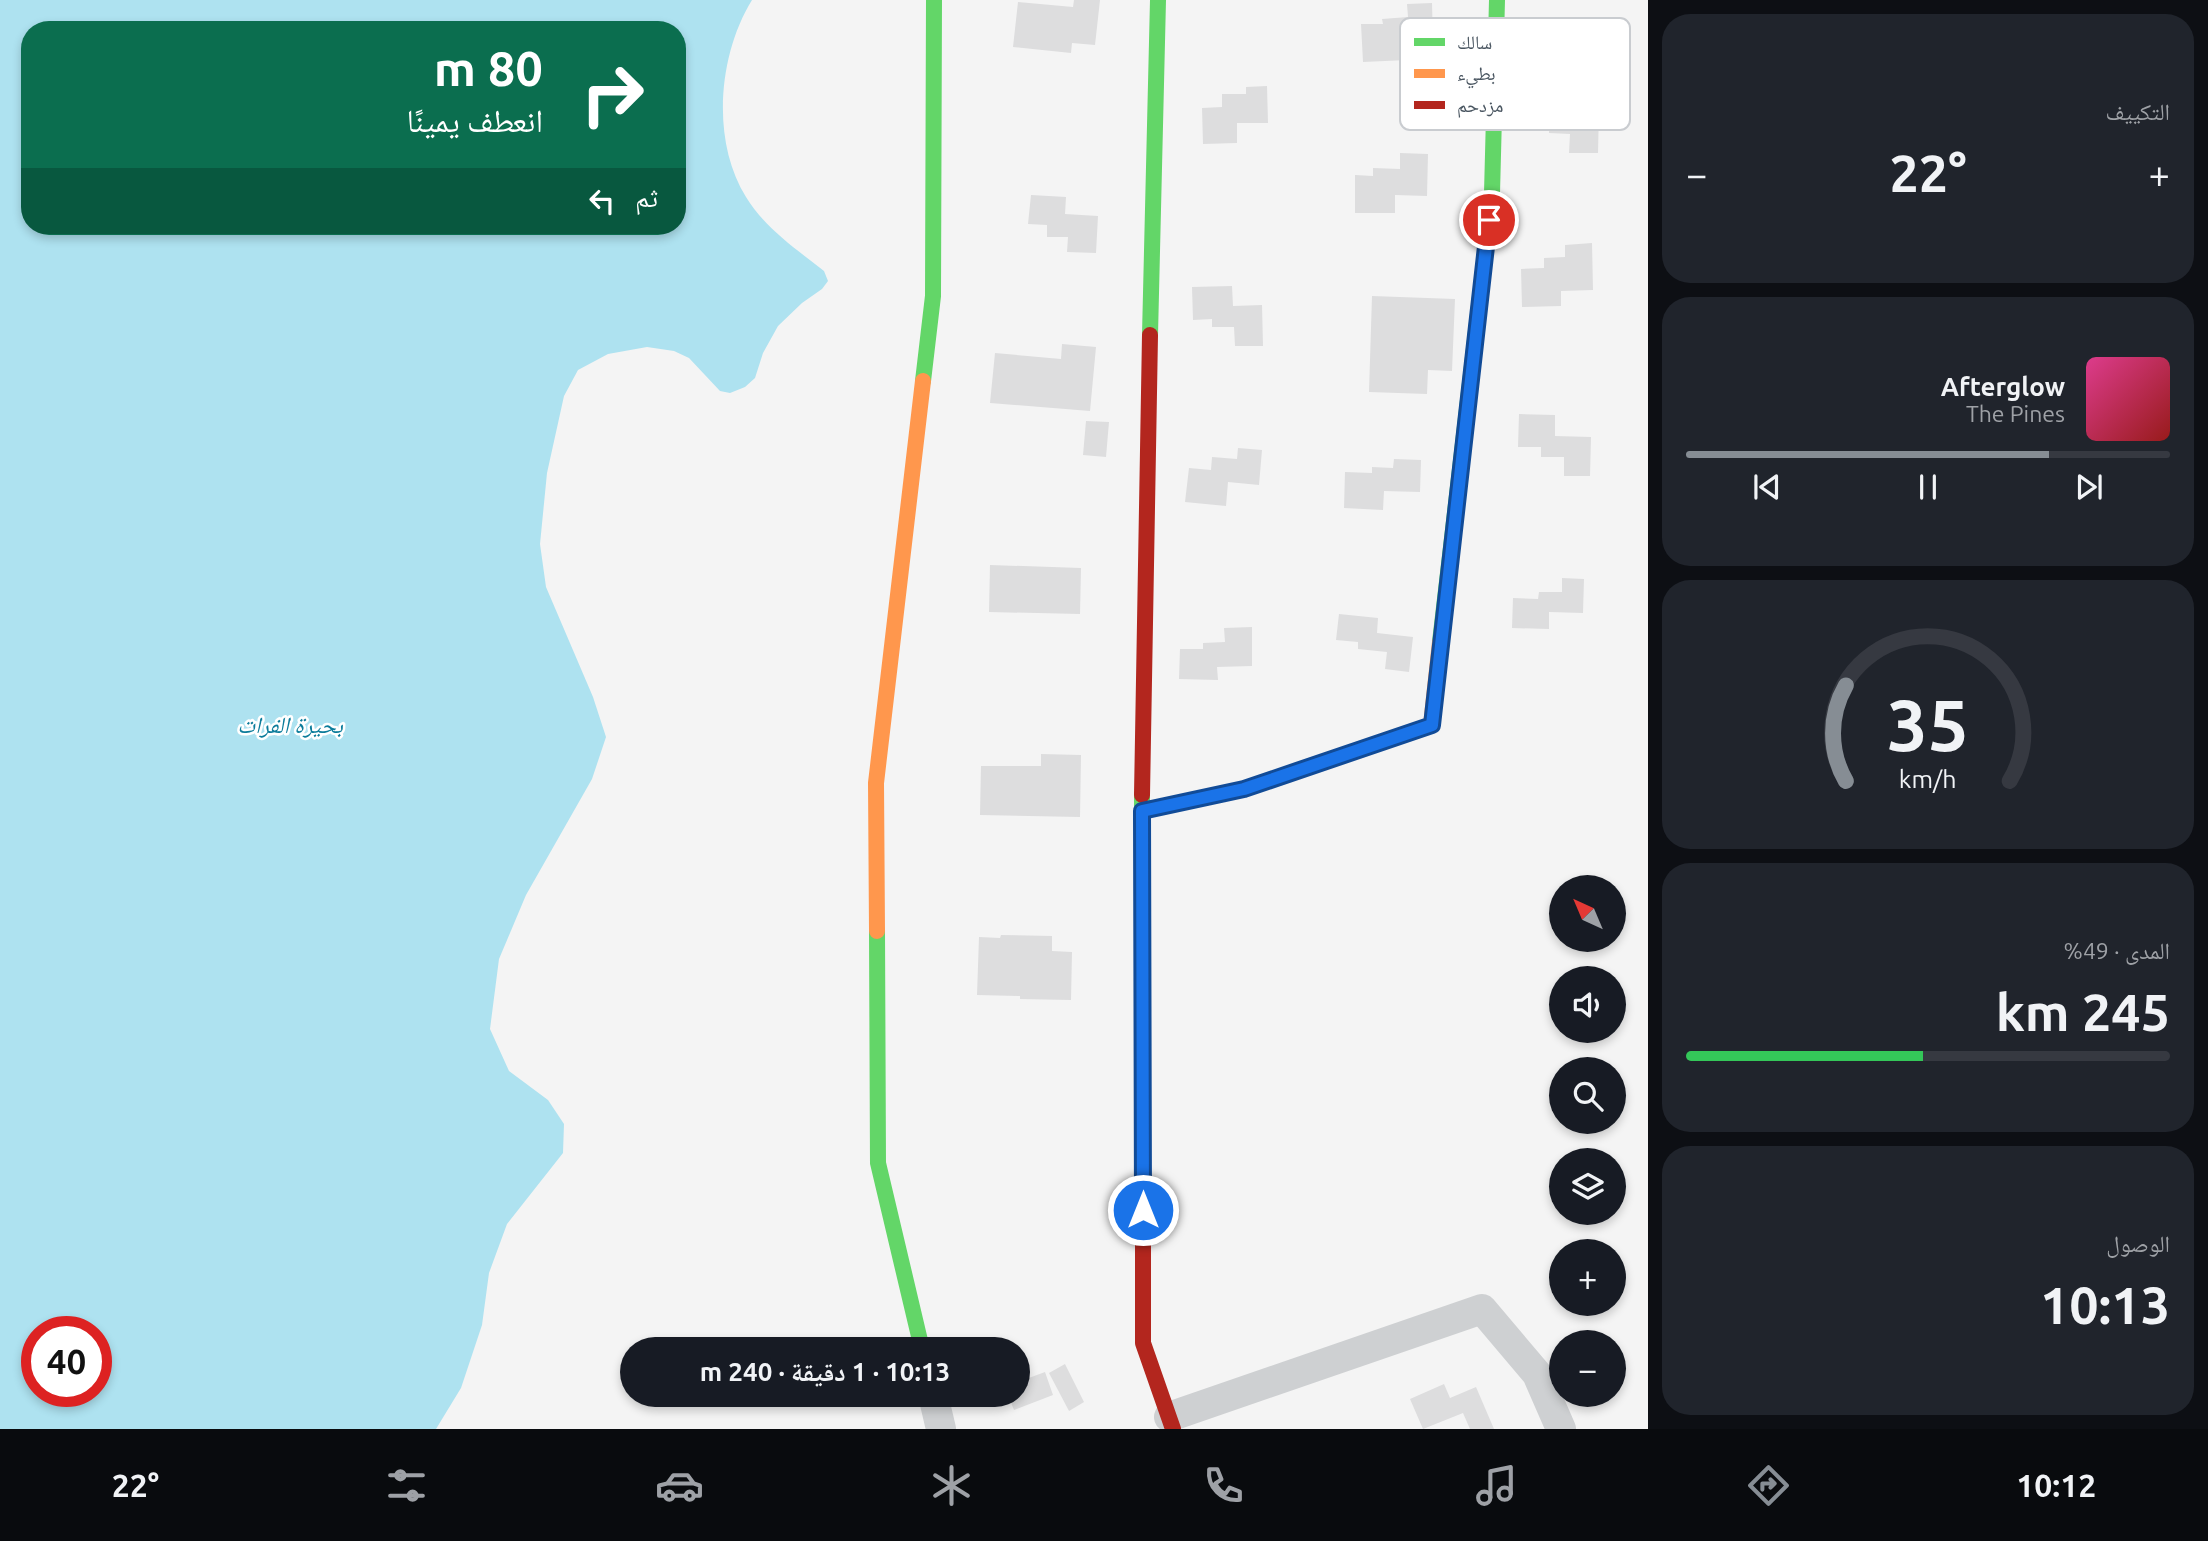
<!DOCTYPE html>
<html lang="ar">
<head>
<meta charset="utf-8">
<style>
  body { margin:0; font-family:Ubuntu,"Noto Naskh Arabic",sans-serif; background:#20242c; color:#f1f3f6; direction:rtl; height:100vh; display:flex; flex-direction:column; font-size:26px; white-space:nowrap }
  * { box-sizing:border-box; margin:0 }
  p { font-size:23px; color:#9ea1a6 }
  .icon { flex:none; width:38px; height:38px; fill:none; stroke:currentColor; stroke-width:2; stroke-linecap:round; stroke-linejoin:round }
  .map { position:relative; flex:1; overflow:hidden; direction:ltr }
  .details { display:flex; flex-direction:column; gap:14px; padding:14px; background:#0d0f14; width:560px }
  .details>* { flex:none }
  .hud { position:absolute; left:21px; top:21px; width:665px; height:214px; border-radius:28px; box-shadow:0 4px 10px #0003; direction:rtl; background:#0b6e4f; color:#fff; overflow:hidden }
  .needle { width:46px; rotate:316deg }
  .controls { position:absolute; left:1549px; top:875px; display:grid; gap:14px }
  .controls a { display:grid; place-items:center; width:77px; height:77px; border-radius:50%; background:#171b24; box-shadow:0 4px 10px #0003; font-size:35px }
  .speed { position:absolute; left:21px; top:1316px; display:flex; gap:14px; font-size:35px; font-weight:700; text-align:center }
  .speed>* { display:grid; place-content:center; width:91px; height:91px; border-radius:50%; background:#171b24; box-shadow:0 4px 10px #0003; line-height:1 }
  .speed .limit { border:10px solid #d22; background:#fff; color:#111 }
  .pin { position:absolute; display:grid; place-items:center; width:60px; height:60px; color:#fff; margin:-30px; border:4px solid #fff; border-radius:50%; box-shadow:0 2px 7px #0007 }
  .me { position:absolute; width:77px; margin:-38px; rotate:0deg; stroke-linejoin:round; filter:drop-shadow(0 0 5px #0008) }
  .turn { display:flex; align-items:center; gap:24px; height:147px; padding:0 28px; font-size:32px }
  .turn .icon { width:91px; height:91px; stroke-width:2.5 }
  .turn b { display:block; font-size:49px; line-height:60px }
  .then { display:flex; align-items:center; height:66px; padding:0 28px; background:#0003; gap:14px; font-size:26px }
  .big { font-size:52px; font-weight:700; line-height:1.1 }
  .details .widget { flex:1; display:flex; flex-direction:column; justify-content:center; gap:10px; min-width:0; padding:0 24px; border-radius:28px; background:#20242c }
  .details .dial { align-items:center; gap:0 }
  .dial svg { height:182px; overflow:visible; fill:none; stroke:#363941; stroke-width:7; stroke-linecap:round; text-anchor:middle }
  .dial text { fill:#f1f3f6; stroke:none }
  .song { display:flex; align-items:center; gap:21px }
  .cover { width:84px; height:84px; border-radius:10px; background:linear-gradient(135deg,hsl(330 70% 55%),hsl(0 70% 35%)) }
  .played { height:7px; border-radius:4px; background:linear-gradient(90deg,#868d94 75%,#363941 75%) }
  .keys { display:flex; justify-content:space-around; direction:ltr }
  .heat { display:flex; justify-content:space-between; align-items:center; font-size:38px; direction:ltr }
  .charge { height:10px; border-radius:5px; background:linear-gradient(90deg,#34c759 49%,#363941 0) }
  .trip { position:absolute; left:620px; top:1337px; width:410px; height:70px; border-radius:35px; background:#171b24; box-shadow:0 4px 10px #0003; font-weight:700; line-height:70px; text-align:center; direction:rtl }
  .tab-bar { display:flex; height:112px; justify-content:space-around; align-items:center; background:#090b0e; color:#9ea1a6 }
  .tab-bar .icon { width:49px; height:49px }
  .tab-bar .on { color:#868d94 }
  .tab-bar b { font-size:32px; color:#f1f3f6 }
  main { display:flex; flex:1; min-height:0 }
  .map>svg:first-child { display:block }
  .water { fill:#aee2f0; fill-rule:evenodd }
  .building { fill:#ddddde }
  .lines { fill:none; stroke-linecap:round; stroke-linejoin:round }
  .street { stroke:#ced0d2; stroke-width:30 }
  .fast { stroke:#63d668; stroke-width:16 }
  .slow { stroke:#ff974d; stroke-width:16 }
  .jam { stroke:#b3261e; stroke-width:16 }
  .route-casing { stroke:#114b97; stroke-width:18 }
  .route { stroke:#1a73e8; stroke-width:12 }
  .labels { text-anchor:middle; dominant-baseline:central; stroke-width:5; stroke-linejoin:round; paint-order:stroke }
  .water-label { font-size:23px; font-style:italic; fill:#0c7c9b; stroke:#fff }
  .key { fill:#fff; stroke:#c9ccd0; stroke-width:2 }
  .key-label { font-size:19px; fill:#4a5661 }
</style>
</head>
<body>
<main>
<section class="details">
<div class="widget"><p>التكييف</p>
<div class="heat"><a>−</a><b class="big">22°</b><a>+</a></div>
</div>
<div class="widget">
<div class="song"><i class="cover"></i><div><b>Afterglow</b><p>The Pines</p></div></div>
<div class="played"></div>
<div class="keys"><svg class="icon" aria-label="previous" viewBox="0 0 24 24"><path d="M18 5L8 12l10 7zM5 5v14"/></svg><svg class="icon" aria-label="pause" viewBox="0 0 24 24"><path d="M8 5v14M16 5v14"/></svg><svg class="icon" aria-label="next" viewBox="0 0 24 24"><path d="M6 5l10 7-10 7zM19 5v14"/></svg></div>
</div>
<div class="widget dial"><svg viewBox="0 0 100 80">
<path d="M14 69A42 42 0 1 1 86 69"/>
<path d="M14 69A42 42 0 0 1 14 27" stroke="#868d94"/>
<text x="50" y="56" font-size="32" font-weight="700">35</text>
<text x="50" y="72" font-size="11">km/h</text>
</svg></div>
<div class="widget"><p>المدى · 49%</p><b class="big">245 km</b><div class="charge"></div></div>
<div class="widget"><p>الوصول</p><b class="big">10:13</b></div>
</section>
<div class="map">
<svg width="1648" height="1429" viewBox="0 0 1648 1429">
  <rect width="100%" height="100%" fill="#f4f4f4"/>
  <!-- water -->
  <path class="water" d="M0,0H752C718,55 711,141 746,197C765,228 796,249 824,271L828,281L822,289L802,303L778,326L763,353L755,378L745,387L730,393L720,391L689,358L674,351L647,347L608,354L578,370L564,396L547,473L540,544L546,587L593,697L606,737L592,779L526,895L499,959L490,1029L509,1071L548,1100L564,1124L563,1153L507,1224L489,1273L482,1325L461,1388L436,1429H0ZM30,30H677V226H30ZM37,1332H96V1391H37Z"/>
  <!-- building -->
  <g class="building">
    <path d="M1074,0H1100L1095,45L1072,43L1071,53L1013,47L1018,2L1073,7Z"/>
    <path d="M1432,3L1433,43L1407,44V60L1363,62L1361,24H1383L1382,19L1408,17L1407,4Z"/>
    <path d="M1267,86L1268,123H1237V143L1203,144L1202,108L1222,107V94H1246V87Z"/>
    <path d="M1525,92L1560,93V108L1599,109L1598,153H1569L1570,134L1549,133V125H1524Z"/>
    <path d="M1400,153L1428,154L1427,196L1395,195V213H1355V175L1373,176V168L1400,169Z"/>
    <path d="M1031,195L1066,197L1065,214L1098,216L1096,253L1067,252L1068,237H1047V225L1028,224Z"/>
    <path d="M1592,243L1593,290L1561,291V306L1522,307L1521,269L1544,268V258L1565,257V245Z"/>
    <path d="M1232,286L1233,306L1262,305L1263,346H1235L1234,327H1212V319L1193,320L1192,287Z"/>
    <path d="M1372,296L1455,299L1452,371L1428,370L1427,394L1369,392Z"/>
    <path d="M1062,344L1096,347L1090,411L990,403L995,353L1061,359Z"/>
    <path d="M1519,414L1555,415V436L1591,437L1590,476H1564V457H1541V447H1518Z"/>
    <path d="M1086,421L1109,422L1106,457L1083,455Z"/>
    <path d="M1238,448L1262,450L1259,485L1228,482L1226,506L1185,502L1189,468L1211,470L1212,457L1237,459Z"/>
    <path d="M1394,459L1421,460L1420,492L1384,491L1383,510L1344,508L1345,472L1372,473V467L1393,468Z"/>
    <path d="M990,565L1081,568L1080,614L989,612Z"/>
    <path d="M1562,578L1584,579L1583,613L1549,612V629L1512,628L1513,598L1538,599L1539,592H1562Z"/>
    <path d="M1339,614L1378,618L1377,633L1413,637L1409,672L1385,669L1387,652L1358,649V642L1336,640Z"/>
    <path d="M1252,627V666L1217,667L1218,680L1179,679L1180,649H1203V643L1225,642L1224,628Z"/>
    <path d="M1041,754L1081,755L1080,817L980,815L981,766H1041Z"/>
    <path d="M1001,935L1052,936V951L1072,952L1071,1000L1020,999V996L977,995L979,937L1000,938Z"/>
    <path d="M1065,1364L1084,1402L1069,1411L1049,1373Z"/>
    <path d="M1021,1366L1026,1379L1045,1372L1053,1395L1014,1410L1008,1395H1017V1367Z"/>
    <path d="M1444,1384L1450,1398L1476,1387L1494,1429H1470L1463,1413L1423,1429L1410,1399Z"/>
  </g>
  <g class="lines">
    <!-- street -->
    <g class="street">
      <path d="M933,1395L941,1429"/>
      <path d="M1169,1417L1482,1309L1537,1374L1561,1429"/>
    </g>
    <!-- fast -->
    <g class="fast">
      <path d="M1150,335L1158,0"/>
      <path d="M923,381L933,296L934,0"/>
      <path d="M1440,642L1492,193L1497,0"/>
      <path d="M1142,795L1143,1239"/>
      <path d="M877,931L878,1163L922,1349"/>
    </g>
    <!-- slow -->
    <g class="slow">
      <path d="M1142,811L1244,789L1431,725L1440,642"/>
      <path d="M877,931L876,783L923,381"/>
    </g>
    <!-- jam -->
    <g class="jam">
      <path d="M1142,795L1150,335"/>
      <path d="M1143,1239V1343L1173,1429"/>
    </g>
  </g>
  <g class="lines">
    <defs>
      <path id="route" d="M1143,1210L1142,811L1244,789L1432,725L1489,220"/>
    </defs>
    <!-- route casing -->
    <use href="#route" class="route-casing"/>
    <!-- route -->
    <use href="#route" class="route"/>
  </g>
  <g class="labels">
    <!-- water labels -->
    <g class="water-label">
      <text x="290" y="724">بحيرة الفرات</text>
    </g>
  </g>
  <!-- legend -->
  <rect x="1400" y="18" width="230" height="112" rx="10" class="key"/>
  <rect x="1414" y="38" width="31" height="8" fill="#63d668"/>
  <rect x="1414" y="69" width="31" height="9" fill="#ff974d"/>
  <rect x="1414" y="101" width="31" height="8" fill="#b3261e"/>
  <g class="key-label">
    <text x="1457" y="49">سالك</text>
    <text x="1457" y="80">بطيء</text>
    <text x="1457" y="112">مزدحم</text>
  </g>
</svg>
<div class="controls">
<a><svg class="needle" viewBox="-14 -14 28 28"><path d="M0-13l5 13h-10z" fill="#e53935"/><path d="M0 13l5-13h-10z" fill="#9ea1a6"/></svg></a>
<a><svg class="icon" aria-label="sound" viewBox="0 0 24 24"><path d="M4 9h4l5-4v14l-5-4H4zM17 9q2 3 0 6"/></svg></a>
<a><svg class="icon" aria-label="search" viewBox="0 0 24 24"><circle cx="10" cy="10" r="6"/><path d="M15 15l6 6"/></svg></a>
<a><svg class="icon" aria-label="layers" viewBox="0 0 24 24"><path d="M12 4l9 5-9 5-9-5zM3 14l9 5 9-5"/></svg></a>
<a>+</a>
<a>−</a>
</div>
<div class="speed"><div class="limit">40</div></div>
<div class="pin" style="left:1489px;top:220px;background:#d93025"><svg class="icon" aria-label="arrive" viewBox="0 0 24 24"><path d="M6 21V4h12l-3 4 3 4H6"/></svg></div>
<svg class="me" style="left:1143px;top:1210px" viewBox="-20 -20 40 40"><circle r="17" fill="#1a73e8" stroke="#fff" stroke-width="3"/><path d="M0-11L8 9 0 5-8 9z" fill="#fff"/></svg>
<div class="trip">10:13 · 1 دقيقة · 240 m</div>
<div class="hud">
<div class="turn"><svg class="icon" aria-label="right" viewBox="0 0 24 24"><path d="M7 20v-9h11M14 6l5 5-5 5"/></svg><div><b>80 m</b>انعطف يمينًا</div></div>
<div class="then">ثم<svg class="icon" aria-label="left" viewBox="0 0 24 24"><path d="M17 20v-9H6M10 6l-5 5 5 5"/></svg></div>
</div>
</div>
</main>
<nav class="tab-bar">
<b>10:12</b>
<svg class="icon on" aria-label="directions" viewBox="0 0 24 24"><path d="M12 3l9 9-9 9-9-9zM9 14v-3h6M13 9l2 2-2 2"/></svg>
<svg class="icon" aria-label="music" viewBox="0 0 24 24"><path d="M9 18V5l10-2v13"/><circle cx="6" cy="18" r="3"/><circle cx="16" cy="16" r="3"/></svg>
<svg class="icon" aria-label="phone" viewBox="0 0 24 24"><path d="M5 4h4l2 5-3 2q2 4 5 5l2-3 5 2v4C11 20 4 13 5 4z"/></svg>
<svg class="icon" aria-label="climate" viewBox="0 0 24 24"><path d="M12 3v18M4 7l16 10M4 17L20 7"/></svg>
<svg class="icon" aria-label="car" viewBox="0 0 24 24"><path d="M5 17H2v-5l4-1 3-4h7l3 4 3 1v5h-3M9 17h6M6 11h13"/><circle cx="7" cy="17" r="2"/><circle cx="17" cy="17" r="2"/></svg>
<svg class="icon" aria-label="filters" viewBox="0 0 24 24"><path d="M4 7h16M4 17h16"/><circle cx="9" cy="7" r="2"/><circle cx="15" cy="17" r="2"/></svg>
<b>22°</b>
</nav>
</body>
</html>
